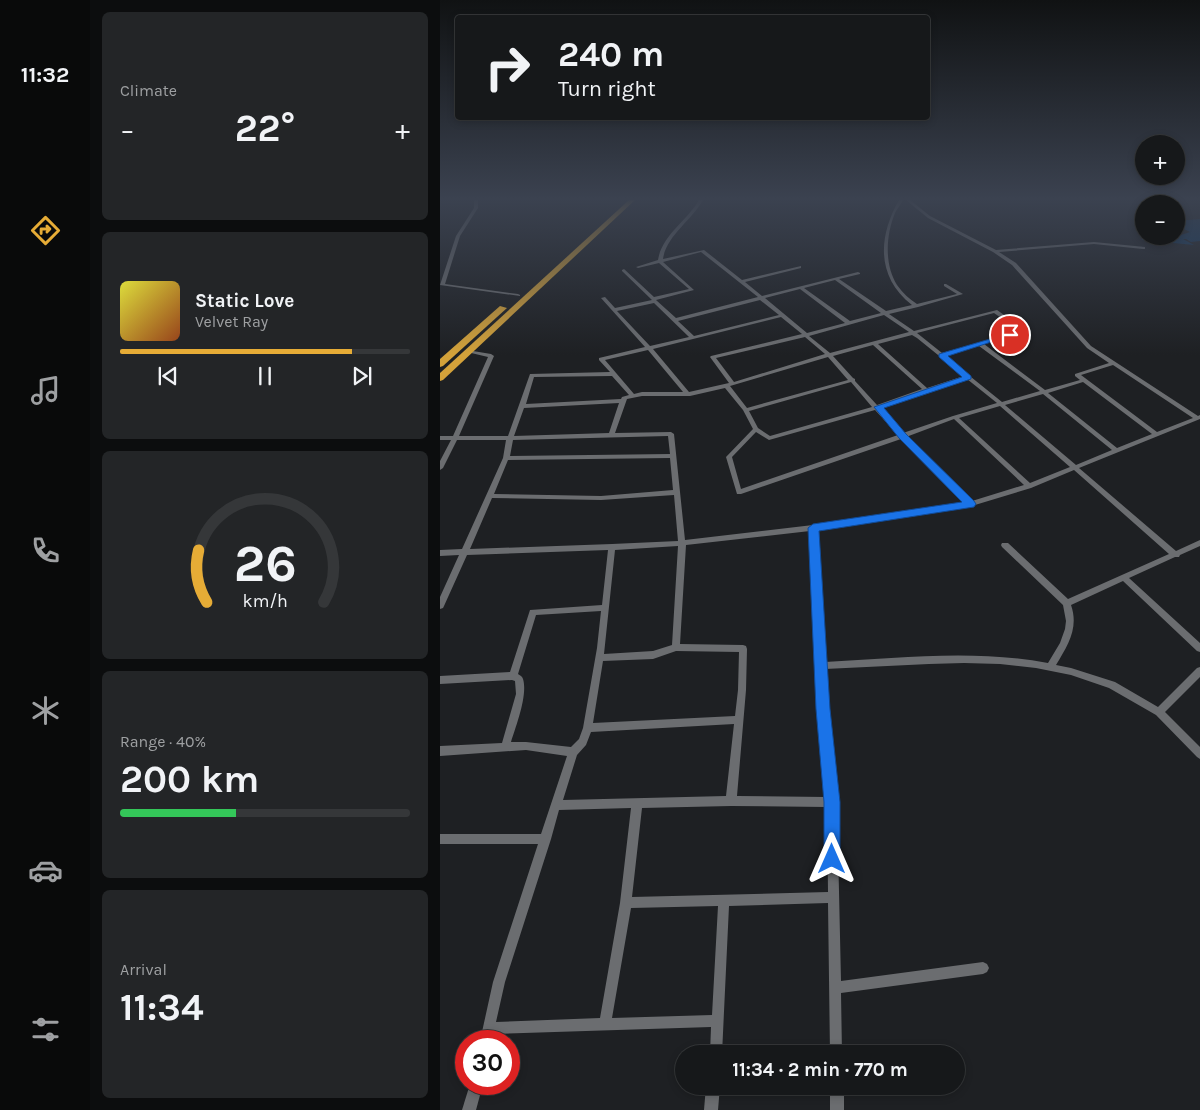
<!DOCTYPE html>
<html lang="en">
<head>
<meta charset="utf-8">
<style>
  body { margin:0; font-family:Karla,sans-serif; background:#232527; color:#f1f3f6; height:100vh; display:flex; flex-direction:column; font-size:19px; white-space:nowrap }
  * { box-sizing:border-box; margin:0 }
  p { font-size:16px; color:#9ea0a2 }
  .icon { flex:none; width:28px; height:28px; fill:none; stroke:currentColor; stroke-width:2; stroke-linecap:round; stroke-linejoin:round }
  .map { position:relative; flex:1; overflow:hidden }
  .drawer { display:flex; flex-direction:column; gap:12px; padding:12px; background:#0c0d0e; width:350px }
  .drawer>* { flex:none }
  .guide { position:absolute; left:15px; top:15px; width:475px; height:105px; border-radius:5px; box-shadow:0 2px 8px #0003,0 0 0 1px #353739; background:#16181a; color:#f1f3f6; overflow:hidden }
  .controls { position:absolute; left:695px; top:135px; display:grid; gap:10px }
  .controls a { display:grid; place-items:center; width:50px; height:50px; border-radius:50%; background:#16181a; box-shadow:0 2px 8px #0003,0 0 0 1px #353739; font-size:25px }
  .speed { position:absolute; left:15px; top:1030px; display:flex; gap:10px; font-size:25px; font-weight:700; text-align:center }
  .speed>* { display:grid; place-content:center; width:65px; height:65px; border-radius:50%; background:#16181a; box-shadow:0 2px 8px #0003,0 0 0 1px #353739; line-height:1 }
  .speed .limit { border:8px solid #d22; background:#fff; color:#111 }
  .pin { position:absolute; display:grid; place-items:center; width:42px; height:42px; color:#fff; margin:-21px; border:2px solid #fff; border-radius:50%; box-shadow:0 1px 5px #0007 }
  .me { position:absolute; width:55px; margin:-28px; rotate:0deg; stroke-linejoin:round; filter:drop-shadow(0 0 4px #0008) }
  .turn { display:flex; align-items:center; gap:18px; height:105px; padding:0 20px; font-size:22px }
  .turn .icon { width:65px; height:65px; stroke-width:2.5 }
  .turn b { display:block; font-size:35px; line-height:42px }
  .big { font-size:38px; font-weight:700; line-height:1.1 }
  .drawer .card { flex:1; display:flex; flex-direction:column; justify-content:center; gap:8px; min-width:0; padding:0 18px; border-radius:8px; background:#232527 }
  .drawer .dial { align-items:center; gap:0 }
  .dial svg { height:130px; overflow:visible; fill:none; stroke:#353739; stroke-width:7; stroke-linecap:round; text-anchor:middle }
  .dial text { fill:#f1f3f6; stroke:none }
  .song { display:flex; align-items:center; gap:15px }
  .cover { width:60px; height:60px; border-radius:8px; background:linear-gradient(135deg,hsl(60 70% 55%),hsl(20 70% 35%)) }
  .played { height:5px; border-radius:2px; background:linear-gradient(90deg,#e6ac36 80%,#353739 80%) }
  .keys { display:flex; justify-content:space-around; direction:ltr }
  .heat { display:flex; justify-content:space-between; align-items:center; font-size:28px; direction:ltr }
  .charge { height:8px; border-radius:4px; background:linear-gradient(90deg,#34c759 40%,#353739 0) }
  .trip { position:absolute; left:235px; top:1045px; width:290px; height:50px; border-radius:25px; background:#16181a; box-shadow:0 2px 8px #0003,0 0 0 1px #353739; font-weight:700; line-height:50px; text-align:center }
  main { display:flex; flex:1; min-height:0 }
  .dock { display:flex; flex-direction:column; width:90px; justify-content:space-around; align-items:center; background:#090a0a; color:#9ea0a2 }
  .dock .icon { width:35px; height:35px }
  .dock .active { color:#e6ac36 }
  .dock b { font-size:22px; color:#f1f3f6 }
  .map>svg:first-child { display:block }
  .green { fill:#0f3a65 }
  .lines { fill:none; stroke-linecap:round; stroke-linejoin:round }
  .minor { fill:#6b6d70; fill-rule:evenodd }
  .trunk { fill:#d4a23a; fill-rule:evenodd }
  .route { fill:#1a73e8; stroke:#114b97 }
</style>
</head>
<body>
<main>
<nav class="dock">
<b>11:32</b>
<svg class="icon active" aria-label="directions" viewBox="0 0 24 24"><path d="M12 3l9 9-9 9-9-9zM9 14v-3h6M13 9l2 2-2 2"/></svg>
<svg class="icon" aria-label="music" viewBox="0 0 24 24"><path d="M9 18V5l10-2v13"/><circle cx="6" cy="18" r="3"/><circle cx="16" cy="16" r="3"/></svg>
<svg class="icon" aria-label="phone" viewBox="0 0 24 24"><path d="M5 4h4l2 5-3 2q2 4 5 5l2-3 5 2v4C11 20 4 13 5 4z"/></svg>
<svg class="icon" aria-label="climate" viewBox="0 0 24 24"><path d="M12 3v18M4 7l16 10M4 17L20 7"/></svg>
<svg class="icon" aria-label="car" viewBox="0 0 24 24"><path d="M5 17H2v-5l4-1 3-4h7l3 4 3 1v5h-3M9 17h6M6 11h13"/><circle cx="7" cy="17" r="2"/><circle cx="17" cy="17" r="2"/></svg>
<svg class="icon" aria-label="filters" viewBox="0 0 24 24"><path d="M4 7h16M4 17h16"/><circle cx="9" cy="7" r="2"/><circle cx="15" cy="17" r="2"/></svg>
</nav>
<section class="drawer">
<div class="card"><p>Climate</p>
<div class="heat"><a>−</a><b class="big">22°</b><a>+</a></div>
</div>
<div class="card">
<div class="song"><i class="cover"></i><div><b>Static Love</b><p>Velvet Ray</p></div></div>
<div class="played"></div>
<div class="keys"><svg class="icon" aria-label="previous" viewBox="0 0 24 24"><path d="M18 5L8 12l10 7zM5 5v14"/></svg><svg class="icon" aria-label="pause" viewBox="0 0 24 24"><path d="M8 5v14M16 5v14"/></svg><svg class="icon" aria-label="next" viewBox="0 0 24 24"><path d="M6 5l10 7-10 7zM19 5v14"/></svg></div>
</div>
<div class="card dial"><svg viewBox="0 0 100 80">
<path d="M14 69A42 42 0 1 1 86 69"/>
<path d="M14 69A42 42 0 0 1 9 37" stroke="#e6ac36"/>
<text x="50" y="56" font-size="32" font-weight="700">26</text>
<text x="50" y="72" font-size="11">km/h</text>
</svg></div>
<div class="card"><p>Range · 40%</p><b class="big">200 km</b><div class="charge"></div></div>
<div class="card"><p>Arrival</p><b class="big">11:34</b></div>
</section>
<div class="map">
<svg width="760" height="1110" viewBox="0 0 760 1110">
  <rect width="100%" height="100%" fill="#1e2023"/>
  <!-- green -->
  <path class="green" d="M760,219V241L751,242L746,239H743L754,245L702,240L701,233L704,232V236H728L740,239L735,237L750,232L736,225V221Z"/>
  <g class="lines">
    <!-- minor -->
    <g class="minor">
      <path d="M34,200H38V208L20,236L5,284L78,294L80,295V296L0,285L16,236L34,208Z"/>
      <path d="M259,200H263C252,220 226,236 223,259L264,250L302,280L361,266V268L305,282L322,296L418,272L420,273V274L399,279L446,311L472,305C436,277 438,237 459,200H463C461,204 457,209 455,213C446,235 444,264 457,285C463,293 469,299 477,304L517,294L504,286V284H506L523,294L478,307L449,314L474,331L557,310L587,331L544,344L605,390L640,380L635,376V374L669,363L647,348L572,265L553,252L488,218L466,200H470L490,216L556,250L654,242L705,247V249H703L654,244L559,252L576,263L651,346L758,416L760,415V419L639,468L736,551L760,540V546L740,555L739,557H735L689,578L760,643V652L757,651L683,581L631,605C639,628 628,645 616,665L631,668L675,682L718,707L757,668L760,667V677L725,712L760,747V759L757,757L716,715L669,688L631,675L596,668L560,664L524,663L489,664L385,669L388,709L397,802L401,981L543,962L547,964L549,968L547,972L543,974L401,993L402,1054H390L388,903L289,906L282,1054H270L271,1027L54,1034L52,1041H40L53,982L98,844H0V834H101L127,756L86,750L0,756V746L62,743L76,694L75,681L72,680L0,684V676L70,672L90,610L162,605L168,550L27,555L4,606L3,608L0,609V597L19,555L0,556V550L22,549L63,458L66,440H17L3,468L0,470V461L11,440H0V436H13L48,357L27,352V350L51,354L54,356L19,436H68L90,374L170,372L159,360V358L205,347L161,298L165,297L175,308L212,300L182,271V270L184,269L214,297L249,289L219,263L198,268L196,267L218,260C222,235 247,221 259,200ZM261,252L318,297L236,318L216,300L254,290L223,262ZM395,280L441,313L410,321L364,288ZM360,289L405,323L367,333L325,298ZM320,300L339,315L254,336L238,321ZM214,303L249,337L210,346L177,311ZM554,313L580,331L502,353L477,333ZM444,315L469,332L390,353L369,336ZM341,317L362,334L271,356L270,357L289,383L249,392L213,349ZM472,335L477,338L524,376L487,388L438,344ZM365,337L385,354L294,382L276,358ZM433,345L482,389L437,405L415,381V379L413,378L393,356ZM539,346L600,391L562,402L505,356ZM208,350L243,392H202L194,394L165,360ZM388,357L408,380L307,408L290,386ZM673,365L753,418L717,432L641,375ZM172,376L189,395L182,397L181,399L86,404L94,377ZM527,379L557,403L513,416L463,433L440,408ZM411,382L432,407L330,436L318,428L309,411ZM643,382L712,434L677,448L608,393ZM285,388L303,410L313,429L286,457L297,494H301L461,439L525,503L373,525L245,540L234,434L231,432L175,433L187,399L202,396H250ZM603,394L672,450L636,465L565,405ZM179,403L169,433L74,436L84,408ZM560,406L630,467L590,483L519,418ZM435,410L458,435L301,489L292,457L316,432L329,440ZM514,419L584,485L532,501L466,437ZM228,436L230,454L70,456L73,440ZM230,458L233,490L161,496L54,494L68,460ZM634,470L729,554L628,599L568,543H562L561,545L562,547L623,605L626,621L625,629L620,643L608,663C535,649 458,658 385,662L377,530L525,508L591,488ZM234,495L238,541L172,544L30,549L52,498L161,500ZM370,531L378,709L386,797L297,796L306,690L307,649L306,646L303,645L240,644L246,545ZM238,546L232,645L213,651L164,654L175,550ZM161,611L157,648L143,728L139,739L131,747L86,742H71C76,726 88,695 83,679C82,676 81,676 78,674L96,615ZM236,651L299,652L298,690L295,716L153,723L163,661L213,659ZM294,724L286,796L123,800L137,755L146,745L151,732ZM291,806L387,807L388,892L192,897L202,808ZM191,808L180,903L160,1018L56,1022L65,982L111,839L119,810ZM278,906L272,1015L172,1018L191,908Z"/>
      <path d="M705,200H710L717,204H712Z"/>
      <path d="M30,1084H43L36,1110H22Z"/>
      <path d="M266,1086H280L278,1110H264Z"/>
      <rect x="390" y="1086" width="14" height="24"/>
    </g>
    <!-- trunk -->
    <g class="trunk">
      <path d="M189,200H195L3,380L0,381V373Z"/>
      <path d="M60,306L67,308L3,366L0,367V359Z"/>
    </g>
  </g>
  <!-- sky -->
  <linearGradient id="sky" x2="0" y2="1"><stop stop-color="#101213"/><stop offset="0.56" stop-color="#3b4250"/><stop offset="1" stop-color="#3b4250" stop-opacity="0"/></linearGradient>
  <rect width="760" height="355" fill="url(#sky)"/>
  <!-- route -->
  <path class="route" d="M567,334L573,335L508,356L531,376V379L444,408L466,434L534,501L536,504L534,507L379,531L390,709L400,802V859L398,864L392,867L386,864L384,859V802L376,709L368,528L373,524L522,502L459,438L434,407L522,377L499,357V354Z"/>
</svg>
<div class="controls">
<a>+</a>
<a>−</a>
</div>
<div class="speed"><div class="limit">30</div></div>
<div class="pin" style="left:570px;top:335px;background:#d93025"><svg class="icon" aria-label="arrive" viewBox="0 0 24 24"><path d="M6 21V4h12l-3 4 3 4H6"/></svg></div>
<svg class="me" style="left:392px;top:859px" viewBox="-20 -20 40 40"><path d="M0-17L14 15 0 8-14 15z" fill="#1a73e8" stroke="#fff" stroke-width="4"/></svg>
<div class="trip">11:34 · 2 min · 770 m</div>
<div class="guide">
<div class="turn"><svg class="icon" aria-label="right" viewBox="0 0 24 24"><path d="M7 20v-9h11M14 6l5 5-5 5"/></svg><div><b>240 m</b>Turn right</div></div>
</div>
</div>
</main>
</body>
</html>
